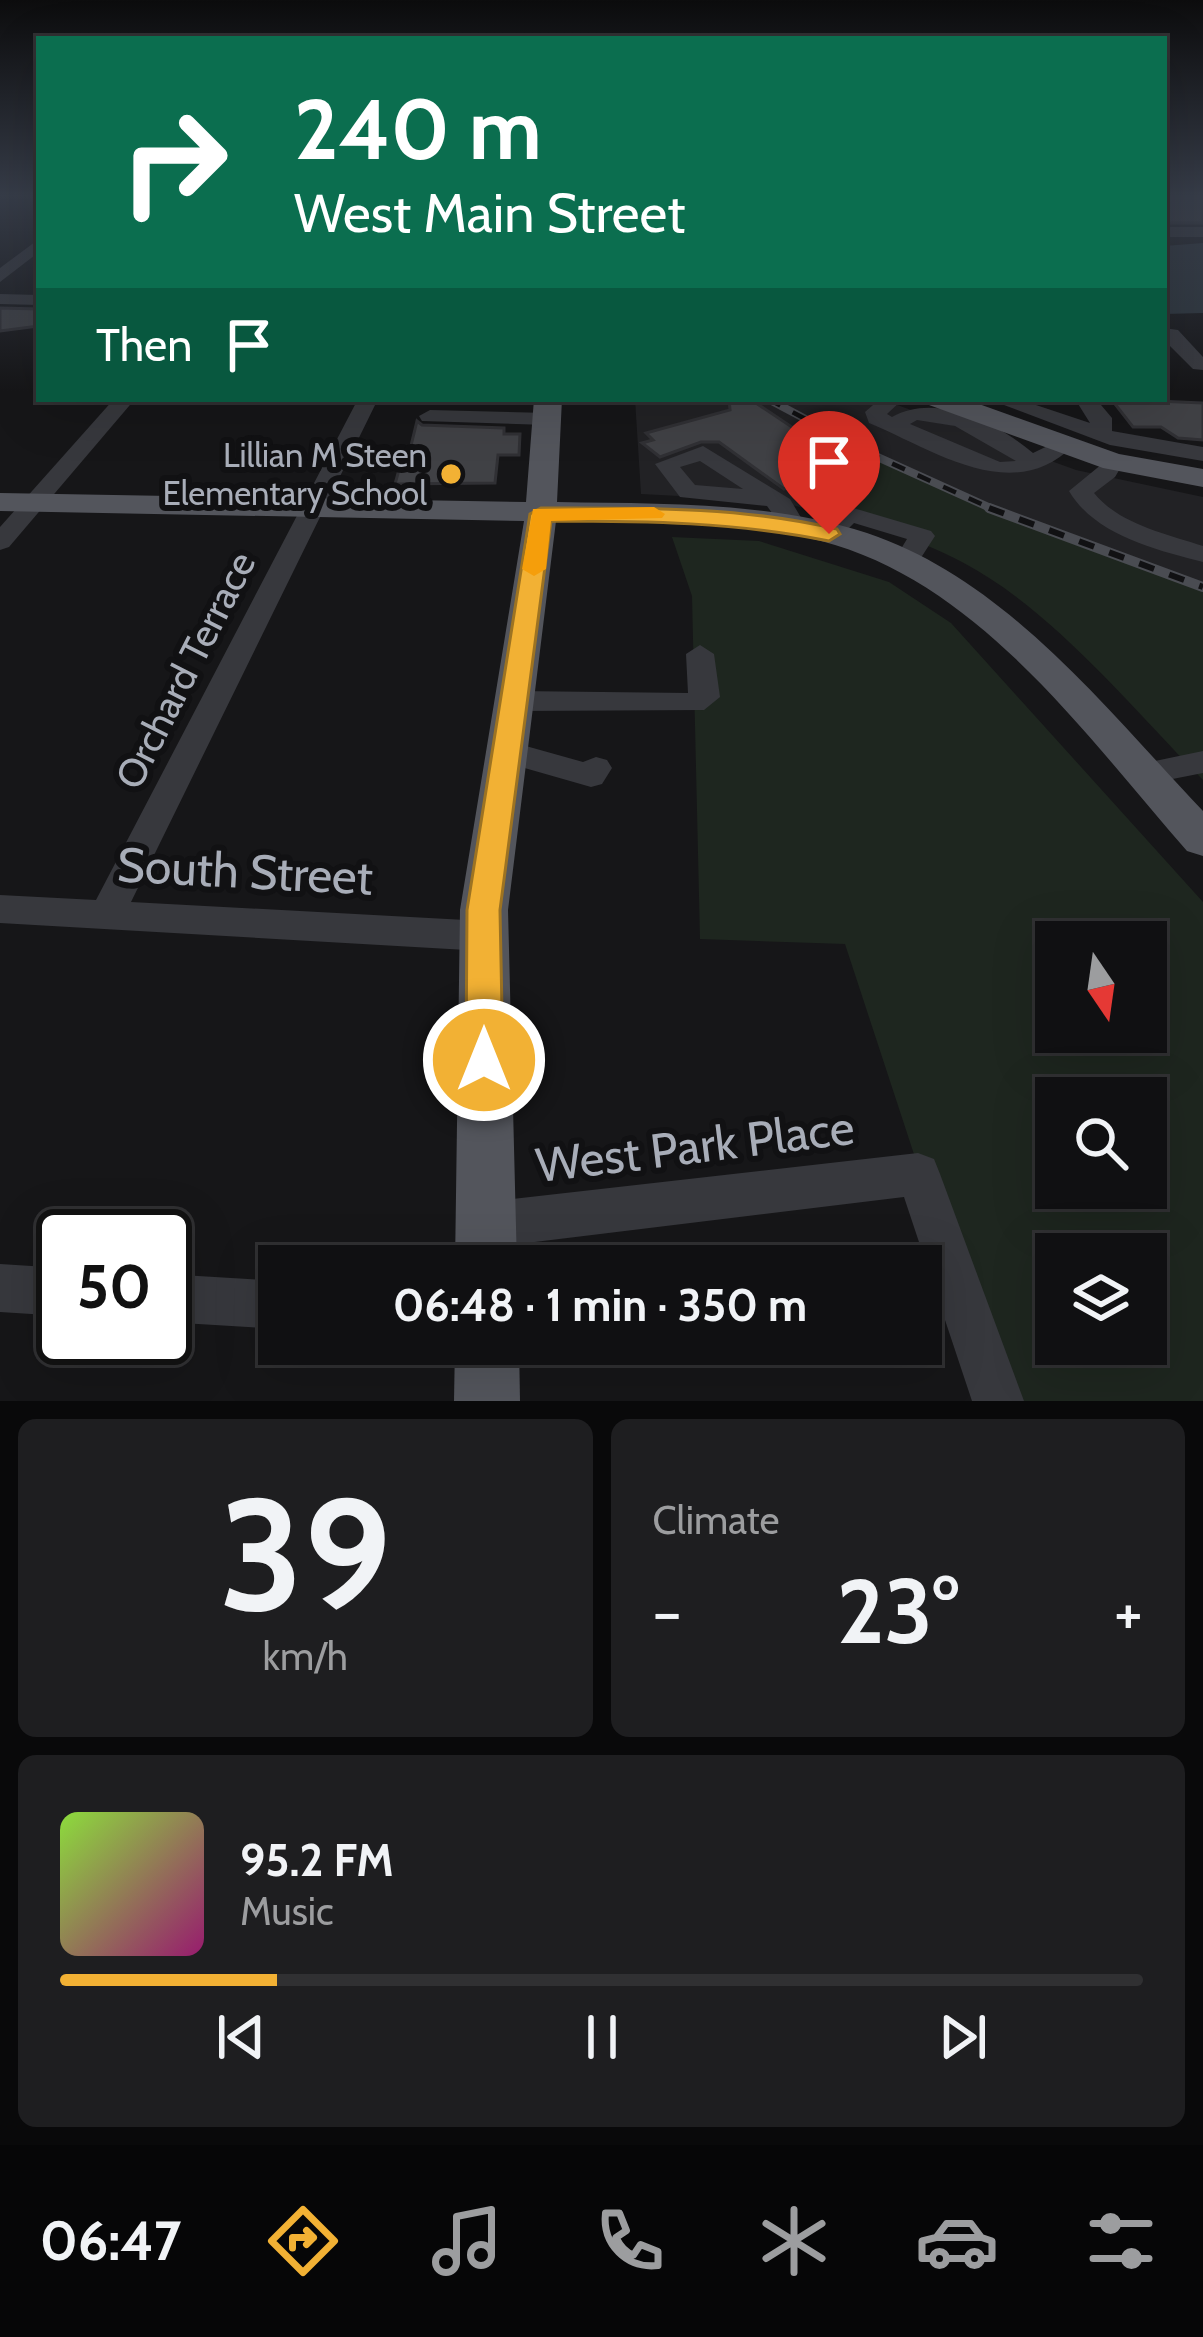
<!DOCTYPE html>
<html lang="en">
<head>
<meta charset="utf-8">
<style>
  body { margin:0; font-family:Cabin,sans-serif; background:#1e1e20; color:#f1f3f6; height:100vh; display:flex; flex-direction:column; font-size:45px; white-space:nowrap }
  * { box-sizing:border-box; margin:0 }
  p { font-size:39px; color:#9c9d9f }
  .icon { flex:none; width:66px; height:66px; fill:none; stroke:currentColor; stroke-width:2; stroke-linecap:round; stroke-linejoin:round }
  .map { position:relative; height:1401px; overflow:hidden }
  .side { display:flex; flex-direction:column; gap:18px; padding:18px; background:#09090a; flex:1 }
  .side>* { flex:none }
  .banner { position:absolute; left:36px; top:36px; width:1131px; height:366px; border-radius:0px; box-shadow:0 12px 48px #0002,0 0 0 3px #303032; background:#0b6e4f; color:#fff; overflow:hidden }
  .needle { width:78px; rotate:167deg }
  .fabs { position:absolute; left:1035px; top:921px; display:grid; gap:24px }
  .fabs a { display:grid; place-items:center; width:132px; height:132px; border-radius:0px; background:#101012; box-shadow:0 12px 48px #0002,0 0 0 3px #303032; font-size:60px }
  .speed { position:absolute; left:36px; top:1209px; display:flex; gap:24px; font-size:60px; font-weight:700; text-align:center }
  .speed>* { display:grid; place-content:center; width:156px; height:156px; border-radius:50%; background:#101012; box-shadow:0 12px 48px #0002,0 0 0 3px #303032; line-height:1 }
  .speed .limit { border:6px solid #111; border-radius:18px; background:#fff; color:#111 }
  .pin { position:absolute; display:grid; place-items:center; width:102px; height:102px; color:#fff; margin:-123px -51px; border-radius:50% 50% 50% 0; rotate:-45deg; box-shadow:0 0 12px #0007 }
  .pin .icon { rotate:45deg }
  .me { position:absolute; width:132px; margin:-66px; rotate:0deg; stroke-linejoin:round; filter:drop-shadow(0 0 9px #0008) }
  .turn { display:flex; align-items:center; gap:42px; height:252px; padding:0 60px; font-size:54px }
  .turn .icon { width:156px; height:156px; stroke-width:2.5 }
  .turn b { display:block; font-size:84px; line-height:102px }
  .then { display:flex; align-items:center; height:114px; padding:0 60px; background:#0003; gap:24px; font-size:45px }
  .big { font-size:90px; font-weight:700; line-height:1.1 }
  .side .card { flex:1; display:flex; flex-direction:column; justify-content:center; gap:18px; min-width:0; padding:0 42px; border-radius:18px; background:#1e1e20 }
  .side .dial { align-items:center; gap:0 }
  .dial b { font-size:156px; line-height:1 }
  .song { display:flex; align-items:center; gap:36px }
  .cover { width:144px; height:144px; border-radius:18px; background:linear-gradient(135deg,hsl(90 70% 55%),hsl(320 70% 35%)) }
  .played { height:12px; border-radius:6px; background:linear-gradient(90deg,#f2b134 20%,#303032 20%) }
  .keys { display:flex; justify-content:space-around; direction:ltr }
  .heat { display:flex; justify-content:space-between; align-items:center; font-size:66px; direction:ltr }
  .side .tiles { flex:1; display:grid; gap:18px; grid-template-columns:1fr 1fr }
  .card:last-child { grid-column:span 2 }
  .trip { position:absolute; left:258px; top:1245px; width:684px; height:120px; border-radius:0px; background:#101012; box-shadow:0 12px 48px #0002,0 0 0 3px #303032; font-weight:700; line-height:120px; text-align:center }
  .menu { display:flex; height:192px; justify-content:space-around; align-items:center; background:#060607; color:#9c9d9f }
  .menu .icon { width:84px; height:84px }
  .menu .active { color:#f2b134 }
  .menu b { font-size:54px; color:#f1f3f6 }
  .map>svg:first-child { display:block }
  .built { fill:#222225 }
  .green { fill:#1e261f; fill-rule:evenodd }
  .water { fill:#2c353c }
  .building { fill:#404145; stroke:#303034; stroke-width:3 }
  .lines { fill:none; stroke-linecap:round; stroke-linejoin:round }
  .minor { fill:#37383d; fill-rule:evenodd }
  .major { fill:#53555c; fill-rule:evenodd }
  .rail-far1-casing { stroke:#4a4c52; stroke-width:8 }
  .rail-casing { stroke:#4a4c52; stroke-width:10 }
  .rail-far1 { stroke:#111113; stroke-width:4.5; stroke-dasharray:14; stroke-linecap:butt }
  .rail { stroke:#111113; stroke-width:6; stroke-dasharray:16; stroke-linecap:butt }
  .route { fill:#f2b134; stroke:#9d7322; stroke-width:3 }
  .slow { fill:#f59e0b }
  .poi-dot { fill:#f2b134; stroke:#111113; stroke-width:4.5 }
  .labels { text-anchor:middle; dominant-baseline:central; stroke-width:12; stroke-linejoin:round; paint-order:stroke }
  .far-poi-label { font-size:33px; fill:#a8adb8; stroke:#111113; text-anchor:end }
  .street-label { font-size:39px; fill:#a8adb8; stroke:#111113 }
  .near-street-label { font-size:48px; fill:#a8adb8; stroke:#111113 }
</style>
</head>
<body>
<div class="map">
<svg width="1203" height="1401" viewBox="0 0 1203 1401">
  <rect width="100%" height="100%" fill="#161618"/>
  <!-- built -->
  <path class="built" d="M635,399H881L1076,470L1203,497V584L1107,554L885,461L801,484L804,508L776,501L641,494Z"/>
  <!-- green -->
  <g class="green">
    <path d="M885,461L1107,554L1203,584V780C1132,708 1052,609 962,562C913,536 858,521 804,508L801,484Z"/>
    <path d="M672,537L759,541L889,582L951,623L1203,902V1401H995L845,944L700,939L692,596ZM1056,942H1146V1032H1056ZM1056,1098H1146V1188H1056ZM1056,1254H1146V1344H1056Z"/>
  </g>
  <!-- water -->
  <path class="water" d="M1203,243V313L1164,314V246Z"/>
  <!-- building -->
  <g class="building">
    <rect x="1164" y="195" width="39" height="28"/>
    <path d="M0,308L39,309V326L0,331Z"/>
    <path d="M729,399H750L850,466L784,489L719,442H701L660,457L642,443L653,440L646,433L730,410Z"/>
    <path d="M1111,399L1203,403V440L1178,438L1161,427H1133Z"/>
    <path d="M417,421L422,425L504,428V434H520L519,455H498L495,483L395,484L400,466H406Z"/>
  </g>
  <g class="lines">
    <!-- minor -->
    <g class="minor">
      <rect x="1164" y="227" width="39" height="10"/>
      <path d="M39,239V252L0,282V268Z"/>
      <path d="M0,294L39,295V305L0,304Z"/>
      <path d="M1164,328L1178,330L1203,357V370L1193,369L1164,340Z"/>
      <path d="M114,399H135L9,547L0,550V527Z"/>
      <path d="M358,399H378L131,902L484,921L497,925L503,936L497,947L484,951L0,923V895L96,900Z"/>
      <path d="M880,399H903L887,414L892,417C937,392 997,423 1033,453L1062,439L1073,446C1012,506 934,450 869,423L865,412ZM917,420L955,426L1016,461L1000,462L910,424Z"/>
      <path d="M988,399H1018L1090,423L1075,399H1096L1112,418V431L1203,447V461L1110,445Z"/>
      <path d="M430,410L547,413L558,419L547,425L422,421L419,416Z"/>
      <path d="M703,446L790,499L806,526L803,531H785L767,506L680,497L655,464ZM700,461L743,489L695,485L680,467Z"/>
      <path d="M1113,455L1124,462L1115,477L1094,493C1119,524 1166,534 1203,546V562C1156,550 1095,535 1069,491Z"/>
      <path d="M850,507L931,531L935,536L915,567L906,570L893,562L907,539L854,523L838,539H820L817,534L841,509Z"/>
      <path d="M700,645L714,654L720,697L704,710L516,711L501,701L516,691L688,693L686,654Z"/>
      <path d="M508,741L583,762L596,757L607,760L612,768L602,784L591,787L497,760L492,752L497,744Z"/>
      <path d="M1203,751V773L1142,785L1131,782L1126,774L1131,766Z"/>
      <path d="M918,1153L934,1159L940,1174L1024,1401H972L904,1197L486,1248L470,1241L463,1225L470,1209L486,1202Z"/>
      <path d="M0,1264L63,1268V1316L0,1312Z"/>
      <path d="M165,1274L279,1281V1329L165,1322Z"/>
    </g>
    <!-- major -->
    <g class="major">
      <path d="M534,399H562L557,502C660,504 767,501 867,533C1007,580 1105,708 1203,811V856L1187,851C1085,735 979,582 821,541C735,519 644,523 556,521L508,910L517,1266H455L460,910L524,521L0,511V493L526,502Z"/>
      <path d="M925,399H965L1119,454L1203,469V487L1103,468L929,405Z"/>
      <path d="M455,1344H519L520,1401H454Z"/>
    </g>
    <defs>
      <path id="rail-far1" d="M768,399L873,455L997,511"/>
      <path id="rail" d="M989,508L1203,587"/>
    </defs>
    <!-- rail-far1 casing -->
    <use href="#rail-far1" class="rail-far1-casing"/>
    <!-- rail casing -->
    <use href="#rail" class="rail-casing"/>
    <!-- rail-far1 -->
    <use href="#rail-far1" class="rail-far1"/>
    <!-- rail -->
    <use href="#rail" class="rail"/>
  </g>
  <!-- sky -->
  <linearGradient id="sky" x2="0" y2="1"><stop stop-color="#0c0c0d"/><stop offset="0.5" stop-color="#363c48"/><stop offset="1" stop-color="#363c48" stop-opacity="0"/></linearGradient>
  <rect width="1203" height="391" fill="url(#sky)"/>
  <!-- route -->
  <path class="route" d="M541,508C641,508 739,506 837,529L840,534L829,541C736,522 646,521 551,521L500,910L503,1060L498,1072L484,1077L471,1072L466,1060L467,910L530,514Z"/>
  <!-- slow -->
  <path class="slow" d="M654,507L665,514L662,518L551,521L546,569L534,576L522,569L533,509Z"/>
  <!-- markers -->
  <circle class="poi-dot" cx="451" cy="474" r="12"/>
  <g class="labels">
    <!-- far-poi labels -->
    <g class="far-poi-label">
      <text x="427" y="455">Lillian M Steen<tspan x="427" dy="38">Elementary School</tspan></text>
    </g>
    <!-- street labels -->
    <g class="street-label">
      <text transform="translate(185 670) rotate(-63)">Orchard Terrace</text>
    </g>
    <!-- near-street labels -->
    <g class="near-street-label">
      <text transform="translate(245 871) rotate(3)">South Street</text>
      <text transform="translate(695 1146) rotate(-7)">West Park Place</text>
    </g>
  </g>
</svg>
<div class="fabs">
<a><svg class="needle" viewBox="-14 -14 28 28"><path d="M0-13l5 13h-10z" fill="#e53935"/><path d="M0 13l5-13h-10z" fill="#9c9d9f"/></svg></a>
<a><svg class="icon" aria-label="search" viewBox="0 0 24 24"><circle cx="10" cy="10" r="6"/><path d="M15 15l6 6"/></svg></a>
<a><svg class="icon" aria-label="layers" viewBox="0 0 24 24"><path d="M12 4l9 5-9 5-9-5zM3 14l9 5 9-5"/></svg></a>
</div>
<div class="speed"><div class="limit">50</div></div>
<div class="pin" style="left:829px;top:534px;background:#d93025"><svg class="icon" aria-label="arrive" viewBox="0 0 24 24"><path d="M6 21V4h12l-3 4 3 4H6"/></svg></div>
<svg class="me" style="left:484px;top:1060px" viewBox="-20 -20 40 40"><circle r="17" fill="#f2b134" stroke="#fff" stroke-width="3"/><path d="M0-11L8 9 0 5-8 9z" fill="#fff"/></svg>
<div class="trip">06:48 · 1 min · 350 m</div>
<div class="banner">
<div class="turn"><svg class="icon" aria-label="right" viewBox="0 0 24 24"><path d="M7 20v-9h11M14 6l5 5-5 5"/></svg><div><b>240 m</b>West Main Street</div></div>
<div class="then">Then<svg class="icon" aria-label="arrive" viewBox="0 0 24 24"><path d="M6 21V4h12l-3 4 3 4H6"/></svg></div>
</div>
</div>
<section class="side">
<div class="tiles">
<div class="card dial"><b>39</b><p>km/h</p></div>
<div class="card"><p>Climate</p>
<div class="heat"><a>−</a><b class="big">23°</b><a>+</a></div>
</div>
<div class="card">
<div class="song"><i class="cover"></i><div><b>95.2 FM</b><p>Music</p></div></div>
<div class="played"></div>
<div class="keys"><svg class="icon" aria-label="previous" viewBox="0 0 24 24"><path d="M18 5L8 12l10 7zM5 5v14"/></svg><svg class="icon" aria-label="pause" viewBox="0 0 24 24"><path d="M8 5v14M16 5v14"/></svg><svg class="icon" aria-label="next" viewBox="0 0 24 24"><path d="M6 5l10 7-10 7zM19 5v14"/></svg></div>
</div>
</div>
</section>
<nav class="menu">
<b>06:47</b>
<svg class="icon active" aria-label="directions" viewBox="0 0 24 24"><path d="M12 3l9 9-9 9-9-9zM9 14v-3h6M13 9l2 2-2 2"/></svg>
<svg class="icon" aria-label="music" viewBox="0 0 24 24"><path d="M9 18V5l10-2v13"/><circle cx="6" cy="18" r="3"/><circle cx="16" cy="16" r="3"/></svg>
<svg class="icon" aria-label="phone" viewBox="0 0 24 24"><path d="M5 4h4l2 5-3 2q2 4 5 5l2-3 5 2v4C11 20 4 13 5 4z"/></svg>
<svg class="icon" aria-label="climate" viewBox="0 0 24 24"><path d="M12 3v18M4 7l16 10M4 17L20 7"/></svg>
<svg class="icon" aria-label="car" viewBox="0 0 24 24"><path d="M5 17H2v-5l4-1 3-4h7l3 4 3 1v5h-3M9 17h6M6 11h13"/><circle cx="7" cy="17" r="2"/><circle cx="17" cy="17" r="2"/></svg>
<svg class="icon" aria-label="filters" viewBox="0 0 24 24"><path d="M4 7h16M4 17h16"/><circle cx="9" cy="7" r="2"/><circle cx="15" cy="17" r="2"/></svg>
</nav>
</body>
</html>
